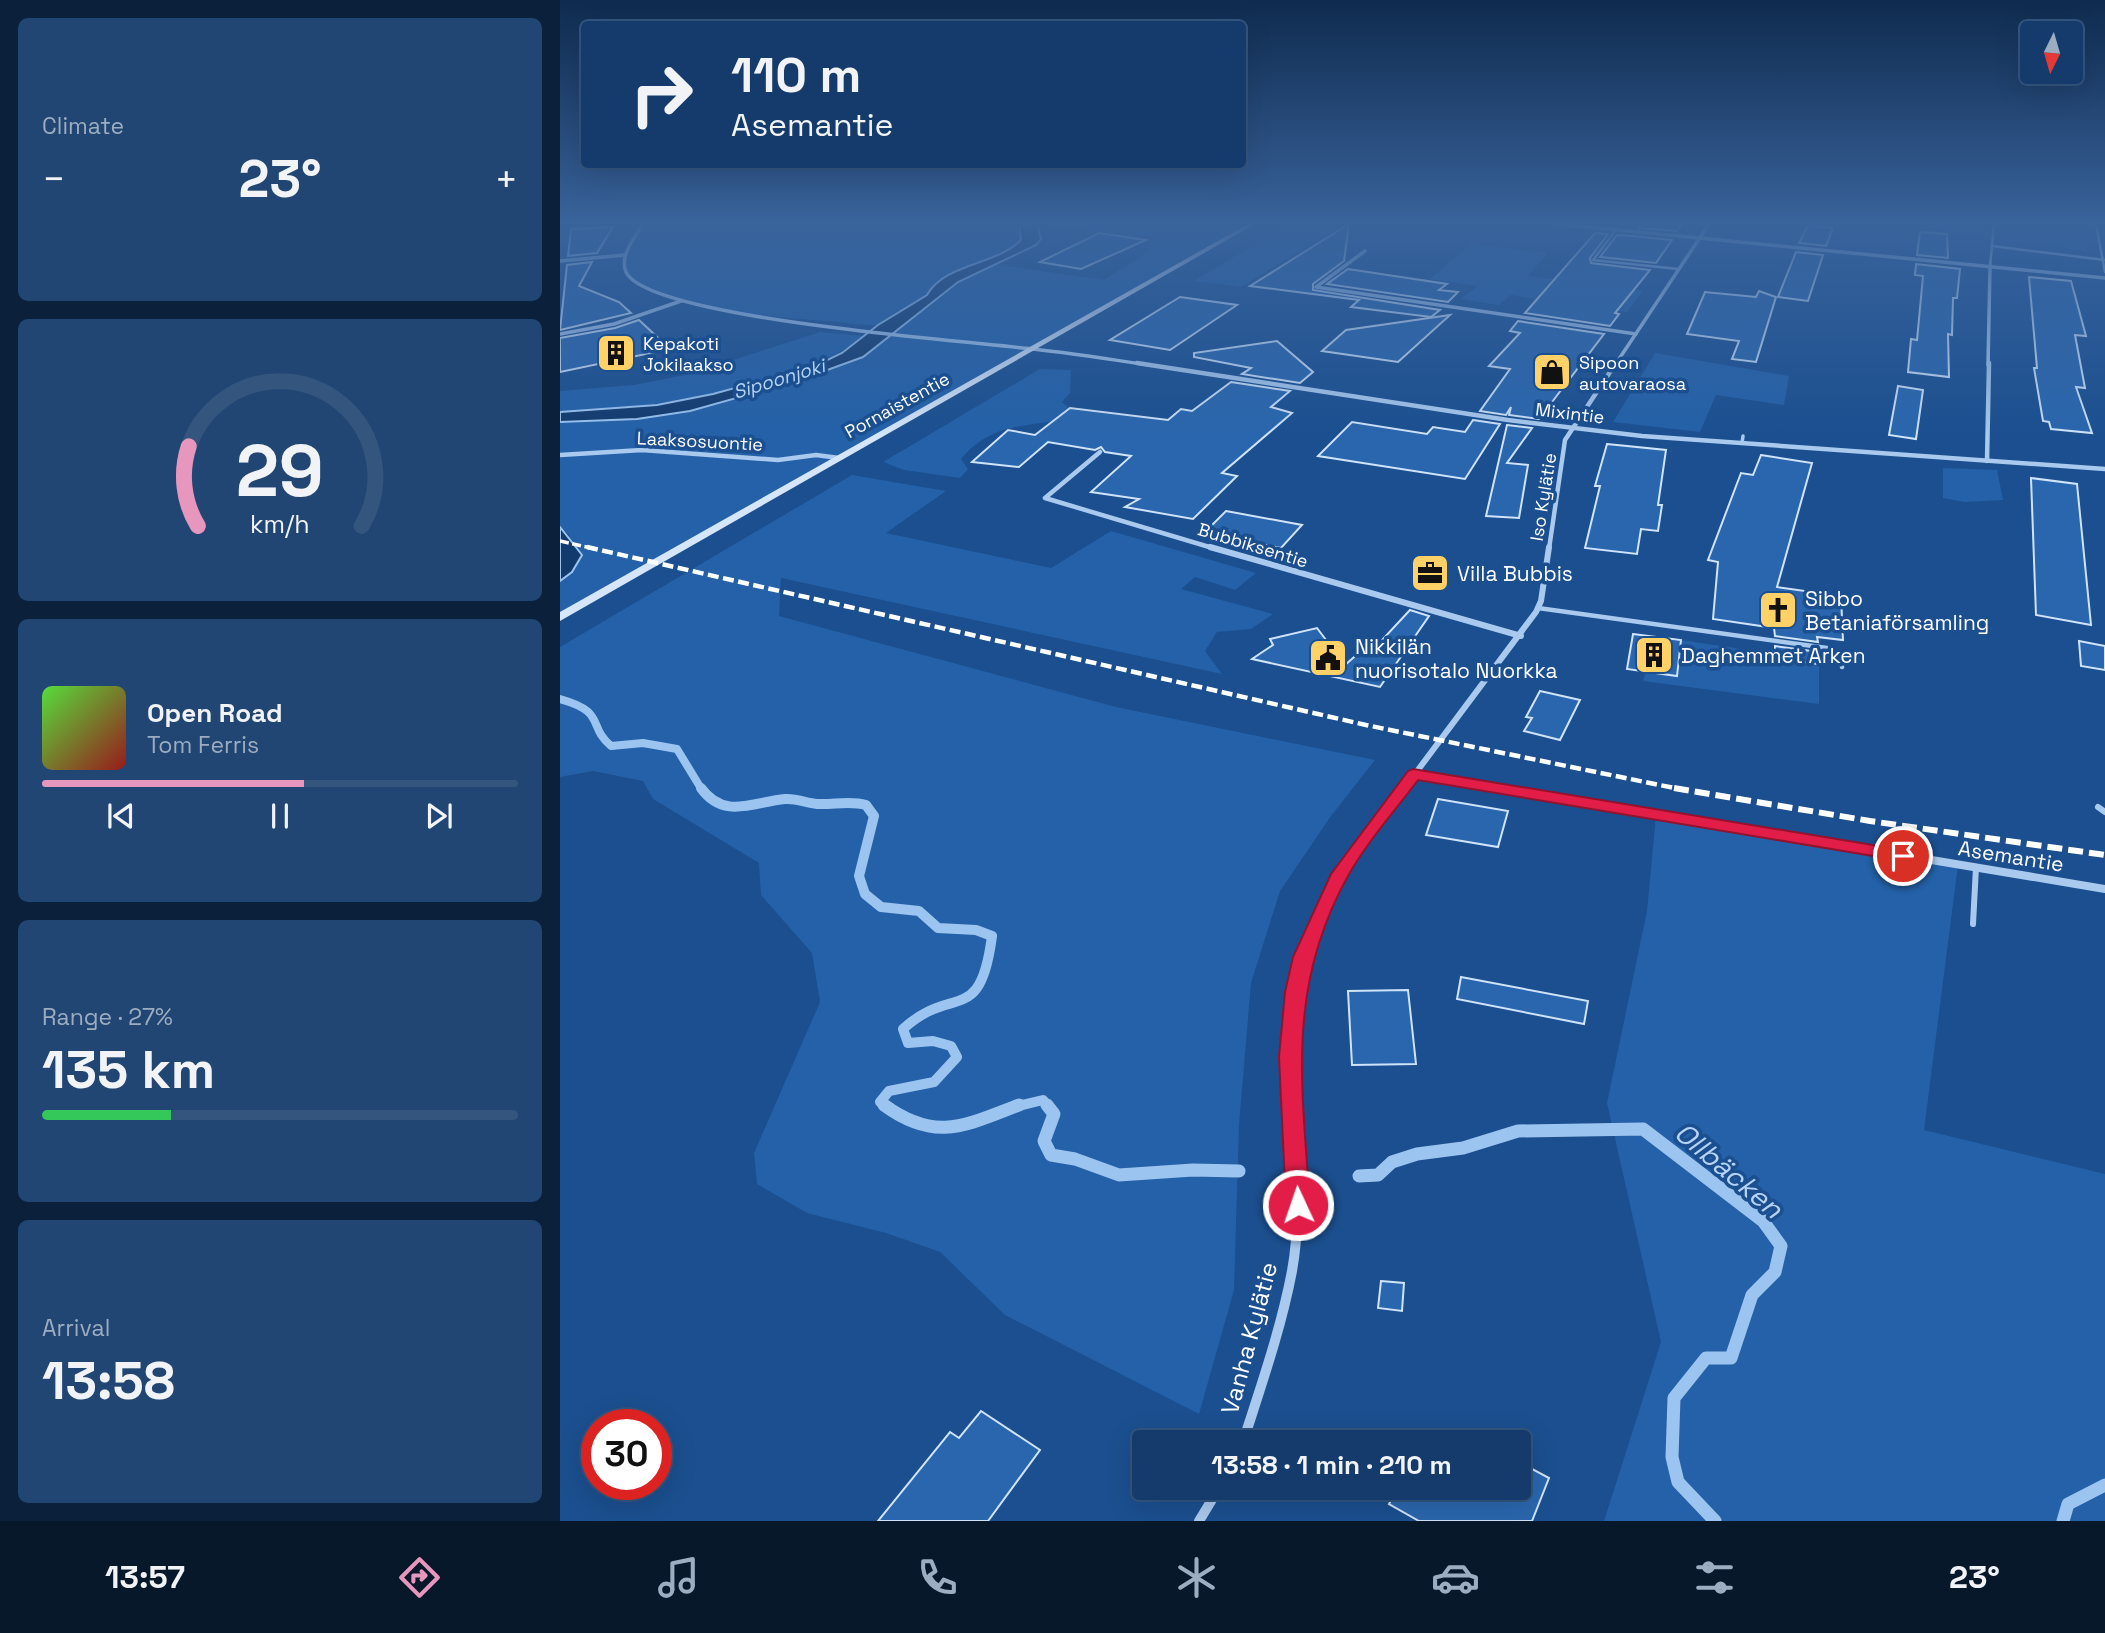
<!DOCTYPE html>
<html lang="en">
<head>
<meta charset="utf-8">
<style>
  body { margin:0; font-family:"Space Grotesk",sans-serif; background:#214673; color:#f1f3f6; height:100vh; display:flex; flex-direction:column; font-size:26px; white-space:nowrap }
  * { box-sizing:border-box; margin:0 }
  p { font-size:23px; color:#9dadc1 }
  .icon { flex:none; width:38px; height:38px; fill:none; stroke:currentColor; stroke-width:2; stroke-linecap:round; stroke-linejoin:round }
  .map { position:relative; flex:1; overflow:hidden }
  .details { display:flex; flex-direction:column; gap:18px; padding:18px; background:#0b203b; width:560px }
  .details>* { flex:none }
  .top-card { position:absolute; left:21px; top:21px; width:665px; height:147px; border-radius:7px; box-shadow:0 7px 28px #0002,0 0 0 2px #33557e; background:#143b6b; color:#f1f3f6; overflow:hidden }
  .needle { width:46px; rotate:185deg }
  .controls { position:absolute; left:1460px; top:21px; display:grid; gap:14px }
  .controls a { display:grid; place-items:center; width:63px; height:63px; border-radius:7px; background:#143b6b; box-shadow:0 7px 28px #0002,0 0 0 2px #33557e; font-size:35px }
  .speed { position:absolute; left:21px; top:1409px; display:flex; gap:14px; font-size:35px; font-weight:700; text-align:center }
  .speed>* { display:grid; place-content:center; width:91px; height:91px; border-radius:50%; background:#143b6b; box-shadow:0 7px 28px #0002,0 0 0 2px #33557e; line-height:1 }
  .speed .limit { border:10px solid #d22; background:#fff; color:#111 }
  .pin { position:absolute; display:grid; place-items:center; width:60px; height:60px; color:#fff; margin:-30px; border:4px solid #fff; border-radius:50%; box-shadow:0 2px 7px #0007 }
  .me { position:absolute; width:77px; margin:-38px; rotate:357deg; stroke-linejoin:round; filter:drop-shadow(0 0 5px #0008) }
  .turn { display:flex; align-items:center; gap:24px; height:147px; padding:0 35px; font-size:32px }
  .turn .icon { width:91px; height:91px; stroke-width:2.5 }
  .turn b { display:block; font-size:49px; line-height:60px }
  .big { font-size:52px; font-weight:600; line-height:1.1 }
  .details .card { flex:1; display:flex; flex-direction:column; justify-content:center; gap:10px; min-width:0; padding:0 24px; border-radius:10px; background:#214673 }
  .details .dial { align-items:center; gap:0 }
  .dial svg { height:182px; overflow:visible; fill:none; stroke:#33557e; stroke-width:7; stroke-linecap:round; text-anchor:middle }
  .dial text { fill:#f1f3f6; stroke:none }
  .song { display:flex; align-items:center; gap:21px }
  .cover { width:84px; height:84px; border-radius:10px; background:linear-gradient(135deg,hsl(110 70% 55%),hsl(0 70% 35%)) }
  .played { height:7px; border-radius:4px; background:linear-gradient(90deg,#e797bd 55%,#33557e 55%) }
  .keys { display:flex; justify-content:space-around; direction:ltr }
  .heat { display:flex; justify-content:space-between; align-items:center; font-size:38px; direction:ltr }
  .charge { height:10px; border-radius:5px; background:linear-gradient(90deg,#34c759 27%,#33557e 0) }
  .trip { position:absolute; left:572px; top:1430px; width:399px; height:70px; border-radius:7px; background:#143b6b; box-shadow:0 7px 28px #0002,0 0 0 2px #33557e; font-weight:600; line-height:70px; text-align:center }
  .tabs { display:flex; height:112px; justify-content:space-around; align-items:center; background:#08182b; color:#9dadc1 }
  .tabs .icon { width:49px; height:49px }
  .tabs .selected { color:#e797bd }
  .tabs b { font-size:32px; color:#f1f3f6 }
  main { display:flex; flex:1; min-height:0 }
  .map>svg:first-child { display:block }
  .green { fill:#2461a8 }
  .water { fill:#123a6d; stroke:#9cc4f0; stroke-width:2 }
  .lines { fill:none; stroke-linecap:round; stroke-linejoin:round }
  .stream-far2 { stroke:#9cc4f0; stroke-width:8 }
  .stream-far1 { stroke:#9cc4f0; stroke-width:10 }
  .stream { stroke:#9cc4f0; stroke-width:13 }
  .building { fill:#2a66ad; stroke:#cfe3fa; stroke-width:2 }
  .lane-far3 { stroke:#a9c9ee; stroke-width:2.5 }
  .lane-far2 { stroke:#a9c9ee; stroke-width:3.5 }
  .lane-far1 { stroke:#a9c9ee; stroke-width:4.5 }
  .lane { stroke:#a9c9ee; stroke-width:6 }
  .street-far4 { stroke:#a9c9ee; stroke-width:3.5 }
  .street-far3 { stroke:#a9c9ee; stroke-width:4.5 }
  .street-far2 { stroke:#a9c9ee; stroke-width:6 }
  .street-far1 { stroke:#a9c9ee; stroke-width:8 }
  .street { stroke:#a9c9ee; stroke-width:10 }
  .secondary { fill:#d6e6fa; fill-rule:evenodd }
  .rail-far2 { stroke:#fff; stroke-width:3.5; stroke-dasharray:9 3.5; stroke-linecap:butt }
  .rail-far1 { stroke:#fff; stroke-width:4.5; stroke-dasharray:11 4.5; stroke-linecap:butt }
  .rail { stroke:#fff; stroke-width:6; stroke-dasharray:15 6; stroke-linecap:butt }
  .route { fill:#e11d48; stroke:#92132f; stroke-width:2 }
  .labels { text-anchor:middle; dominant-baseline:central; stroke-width:7; stroke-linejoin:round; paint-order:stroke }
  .far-poi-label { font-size:18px; fill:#fff; stroke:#1b4f8f; text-anchor:start }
  .far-street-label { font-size:18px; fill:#fff; stroke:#1b4f8f }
  .far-water-label { font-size:19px; font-style:italic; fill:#b5d3f5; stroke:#1b4f8f }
  .poi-label { font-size:21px; fill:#fff; stroke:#1b4f8f; text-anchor:start }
  .street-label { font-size:21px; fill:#fff; stroke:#1b4f8f }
  .near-street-label { font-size:24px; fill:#fff; stroke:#1b4f8f }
  .near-water-label { font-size:28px; font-style:italic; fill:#b5d3f5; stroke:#1b4f8f }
</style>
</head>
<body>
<main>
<section class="details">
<div class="card"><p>Climate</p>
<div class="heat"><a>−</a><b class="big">23°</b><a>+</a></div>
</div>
<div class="card dial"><svg viewBox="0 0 100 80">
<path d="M14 69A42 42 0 1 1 86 69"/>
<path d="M14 69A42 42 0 0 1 10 34" stroke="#e797bd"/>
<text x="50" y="56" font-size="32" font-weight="700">29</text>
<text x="50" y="72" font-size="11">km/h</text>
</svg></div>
<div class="card">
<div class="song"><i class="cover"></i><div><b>Open Road</b><p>Tom Ferris</p></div></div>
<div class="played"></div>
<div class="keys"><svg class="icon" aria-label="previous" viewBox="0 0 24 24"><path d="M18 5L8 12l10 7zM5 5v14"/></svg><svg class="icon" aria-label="pause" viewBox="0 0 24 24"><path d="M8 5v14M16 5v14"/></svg><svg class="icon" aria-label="next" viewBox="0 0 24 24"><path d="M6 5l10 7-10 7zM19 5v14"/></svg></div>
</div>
<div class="card"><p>Range · 27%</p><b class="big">135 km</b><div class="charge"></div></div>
<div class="card"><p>Arrival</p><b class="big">13:58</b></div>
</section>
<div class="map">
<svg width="1545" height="1521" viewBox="0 0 1545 1521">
  <rect width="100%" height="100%" fill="#1b4f8f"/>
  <!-- green -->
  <g class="green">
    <path d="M83,224H459C461,228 463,235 461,240C453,257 382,267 367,295C353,303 332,323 316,325C305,326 291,323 279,322C241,319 74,310 64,267C61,252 76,235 83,224Z"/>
    <path d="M477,224H692L0,617V581L12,572L9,535L0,527V422L77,419L130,411L237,381L303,357L398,282L432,264L544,280L581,257L592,242L588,236Z"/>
    <path d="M729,224L776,229L681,287L634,281Z"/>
    <path d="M1344,224L1421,225V236L1353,225Z"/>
    <path d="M1440,230L1526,241L1528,252L1441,239Z"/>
    <path d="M911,244L988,253L968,276L1083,291L1067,312L951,295L938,305L901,299L918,286L870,279Z"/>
    <path d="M260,332L304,336C233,390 89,409 0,412V391L74,385L130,374Z"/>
    <path d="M1095,353L1229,376L1224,405L1156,395L1140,432L1053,422Z"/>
    <path d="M480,369L511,370L510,393L502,402L510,409V418C466,428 433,421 401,459L408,469L400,478L344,470L323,462Z"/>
    <path d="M1383,468L1437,470L1443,500L1405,502L1383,498Z"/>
    <path d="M292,475L386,491L326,533L491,568L551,531L696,573L675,590L635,577L621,589L713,614L691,629L657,632L645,651L662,674L221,578L219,616L556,707L815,760L771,816L720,891L691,983L679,1125L674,1290L639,1414L445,1315L380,1252L326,1233L247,1213L197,1184L194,1153L260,1002L252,953L201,895L199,863L93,799L83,781L33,771L0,777V647Z"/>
    <path d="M1121,640L1215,654V659L1259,664V704L1083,681L1086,671L1117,676Z"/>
    <path d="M1096,815L1398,865L1364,1130L1545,1174V1521H1044L1101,1342L1047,1103L1087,911Z"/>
  </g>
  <!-- water -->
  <g class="water">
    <path d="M459,224H477L481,239L476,245L398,282L303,357L237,381L130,411L77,419L0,422V412L97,405L153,394L255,366L282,353L318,325L367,295C385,263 437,265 461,240Z"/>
    <path d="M0,527L22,555L12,572L0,581Z"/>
  </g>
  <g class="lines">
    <!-- stream-far2 -->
    <path class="stream-far2" d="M0,699C47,712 27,726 51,746L83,743L117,749L142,790"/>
    <!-- stream-far1 -->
    <g class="stream-far1">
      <path d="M141,788C164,820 193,802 225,799C236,798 246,803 257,804C274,805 289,800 306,805L314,816L299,876L305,894L321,907L359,911L378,928L416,930L432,936C420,1028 393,983 343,1029L348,1043L373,1041L391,1046L397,1057L374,1082L329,1091L320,1102L326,1107"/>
      <path d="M454,1107L483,1100L488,1107"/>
    </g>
    <!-- stream -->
    <g class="stream">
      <path d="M324,1105C376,1143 406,1125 459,1105"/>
      <path d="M487,1105L494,1114L484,1141L491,1155L515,1159L559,1175L633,1170L679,1171"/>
      <path d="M799,1176L818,1175L832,1162L857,1154L903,1148L958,1131L1083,1129L1203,1221L1221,1246L1215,1272L1192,1295L1171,1358H1146L1114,1398L1112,1457L1118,1482L1155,1521"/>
      <path d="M1503,1521L1508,1504L1545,1485"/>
    </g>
  </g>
  <!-- building -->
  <g class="building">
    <path d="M789,224L784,261L753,284V290L880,310L871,317L791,307L799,300L690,286Z"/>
    <path d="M1083,224H1122L1117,231L1079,228Z"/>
    <path d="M1248,225L1273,228L1266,246L1239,243Z"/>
    <path d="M53,227L37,253L8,256L11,229Z"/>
    <path d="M1360,232L1387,234L1388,258L1357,255Z"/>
    <path d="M539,233L586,240L521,269L480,262Z"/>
    <path d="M1035,233L1048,234L1030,258L1031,263L1090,270L1055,313L1059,314L1050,326L965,313Z"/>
    <path d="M1057,235L1073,236L1112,240L1096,263L1040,257Z"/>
    <path d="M1236,252L1263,255L1248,301L1218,297Z"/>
    <path d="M32,262L19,286L59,302L71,313L0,330L7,265Z"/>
    <path d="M1356,264L1400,269L1397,298H1393L1392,335L1388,334L1389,377L1348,372L1351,339L1357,340L1363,276L1355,275Z"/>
    <path d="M788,269L887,284L879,290L898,292L888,302L767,284Z"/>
    <path d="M1469,277L1511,281L1526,336L1515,335L1525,388L1516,387L1532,433L1491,429L1489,422L1483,421L1474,368H1477Z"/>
    <path d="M1199,291L1216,297L1196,362L1172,359L1179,341L1127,334L1145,292L1196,297Z"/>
    <path d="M620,297L677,305L610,350L550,340Z"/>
    <path d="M890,315L838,362L762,351L786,330Z"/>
    <path d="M79,320L110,349L0,372V338L55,328Z"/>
    <path d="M958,321L1044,334L979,419L949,415L951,407L946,415L920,411L950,369L929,366L960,333L950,331Z"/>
    <path d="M717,341L753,372L740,383L682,374L691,368L634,357V353Z"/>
    <path d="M671,382L730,391L711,407L732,413L662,473L677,476L633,519L565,507L579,499L531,492L571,456L545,452L541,447L535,450L488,442L459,467L412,462L448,430L475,435L510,408L608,420L621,409L632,411Z"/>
    <path d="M1338,386L1363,390L1356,439L1329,435Z"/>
    <path d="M913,420L940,424L905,479L758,456L792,422L867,434L873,427L905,432Z"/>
    <path d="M947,425L972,428L947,463L968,465L959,518L926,516Z"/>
    <path d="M1047,444L1106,450L1098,505H1102L1098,531L1081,529L1077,554L1025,548L1040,486H1035Z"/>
    <path d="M1201,455L1252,463L1217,587L1281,596L1283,640L1257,637L1258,642L1215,636L1214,628L1153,619L1158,562L1148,560L1181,473L1193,475Z"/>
    <path d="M1471,478L1517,484L1531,625L1476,615Z"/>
    <path d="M666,511L742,525L721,548L643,534Z"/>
    <path d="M850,610L869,616L820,687L692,659L713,645L710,639L757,628L785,665L802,650L811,652Z"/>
    <path d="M1073,634L1121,640L1117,676L1067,669Z"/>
    <path d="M1519,641L1545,646V670L1521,666Z"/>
    <path d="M1215,646L1258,652L1259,664L1215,659Z"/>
    <path d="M980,691L1020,700L1000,740L964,731L972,718L966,717Z"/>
    <path d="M878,799L948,811L938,847L866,835Z"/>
    <path d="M901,977L1028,1001L1024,1024L897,999Z"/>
    <path d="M848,990L856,1064L792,1065L788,991Z"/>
    <path d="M821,1281L844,1283L842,1311L818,1308Z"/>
    <path d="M421,1411L480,1450L428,1521H318L390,1432L399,1438Z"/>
    <path d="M959,1462L989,1478L972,1521H859L829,1504L837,1488H959Z"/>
  </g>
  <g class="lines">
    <!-- lane-far3 -->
    <g class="lane-far3">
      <path d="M1536,224L1545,272"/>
      <path d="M1056,230L1033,260L1118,269"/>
      <path d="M1432,246L1545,260"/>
      <path d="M1430,267L1434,224"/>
    </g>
    <!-- lane-far2 -->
    <path class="lane-far2" d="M1182,443L1183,436"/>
    <!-- lane-far1 -->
    <path class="lane-far1" d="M978,608L1267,648L1281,657L1282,667"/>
    <!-- lane -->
    <g class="lane">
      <path d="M1538,807L1545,812"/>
      <path d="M1413,924L1416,867"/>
    </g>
    <!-- street-far4 -->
    <g class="street-far4">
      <path d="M83,224C75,237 59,256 66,272C87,318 404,341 463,348C505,352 547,359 589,365"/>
      <path d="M998,224L1545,278"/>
      <path d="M805,251L756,287L1076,334"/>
      <path d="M0,261L65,255"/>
      <path d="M0,334L54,324L121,301"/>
      <path d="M1055,365L1149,224"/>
      <path d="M1428,365L1430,267"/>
    </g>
    <!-- street-far3 -->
    <g class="street-far3">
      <path d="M577,363L948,420L1082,436L1545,469"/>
      <path d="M540,452L485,498L656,549"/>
      <path d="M0,455L82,450L218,460L256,455L279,458"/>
      <path d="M1427,461L1429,363"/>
      <path d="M989,549L1005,440L1056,363"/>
    </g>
    <!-- street-far2 -->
    <g class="street-far2">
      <path d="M650,547L961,636"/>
      <path d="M854,774L951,790"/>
      <path d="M843,790L976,612L981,601L989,547"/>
    </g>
    <!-- street-far1 -->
    <g class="street-far1">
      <path d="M940,788L1545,889"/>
      <path d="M732,1107C727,1024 738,947 780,874C797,844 823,816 844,788"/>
    </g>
    <!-- street -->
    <g class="street">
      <path d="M683,1442C701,1386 721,1329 732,1271C742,1217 735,1160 732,1105"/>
      <path d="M639,1521L659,1488"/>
    </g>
    <!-- secondary -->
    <path class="secondary" d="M688,224H695L0,621V612Z"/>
    <!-- rail-far2 -->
    <path class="rail-far2" d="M0,541L35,549"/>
    <!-- rail-far1 -->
    <path class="rail-far1" d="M27,547L806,725L1124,790"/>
    <!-- rail -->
    <path class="rail" d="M1114,788L1310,821L1545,855"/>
  </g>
  <!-- sky -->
  <linearGradient id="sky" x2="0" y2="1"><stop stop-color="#0f2b4f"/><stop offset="0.51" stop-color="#39639b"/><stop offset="1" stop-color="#39639b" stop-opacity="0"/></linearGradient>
  <rect width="1545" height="437" fill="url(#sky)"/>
  <!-- route -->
  <path class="route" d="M853,769L1343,850L1352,856L1343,861L858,780C835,811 807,842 788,876C726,987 742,1085 750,1205L746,1213L738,1215L730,1213L726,1205L719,1057L725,992L733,957L771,874L848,771Z"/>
  <!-- icons -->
  <defs>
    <symbol id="building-square" viewBox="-11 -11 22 22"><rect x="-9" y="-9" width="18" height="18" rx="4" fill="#ffd166" stroke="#1b4f8f"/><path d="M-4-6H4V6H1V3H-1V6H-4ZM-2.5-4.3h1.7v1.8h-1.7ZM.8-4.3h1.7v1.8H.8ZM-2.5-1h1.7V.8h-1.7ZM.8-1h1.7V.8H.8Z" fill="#111"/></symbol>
    <symbol id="shop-square" viewBox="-11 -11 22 22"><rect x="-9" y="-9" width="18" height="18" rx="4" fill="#ffd166" stroke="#1b4f8f"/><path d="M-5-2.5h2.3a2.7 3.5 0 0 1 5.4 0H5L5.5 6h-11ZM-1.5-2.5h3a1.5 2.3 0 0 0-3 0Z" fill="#111"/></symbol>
    <symbol id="office-square" viewBox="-11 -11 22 22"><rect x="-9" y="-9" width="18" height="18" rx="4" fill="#ffd166" stroke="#1b4f8f"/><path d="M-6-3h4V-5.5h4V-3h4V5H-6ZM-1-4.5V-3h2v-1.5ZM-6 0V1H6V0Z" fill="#111"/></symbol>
    <symbol id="church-square" viewBox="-11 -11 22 22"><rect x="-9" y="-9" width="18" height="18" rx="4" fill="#ffd166" stroke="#1b4f8f"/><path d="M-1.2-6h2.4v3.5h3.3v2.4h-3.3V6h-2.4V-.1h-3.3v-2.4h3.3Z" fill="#111"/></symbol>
    <symbol id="civic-square" viewBox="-11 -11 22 22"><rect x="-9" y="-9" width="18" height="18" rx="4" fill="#ffd166" stroke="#1b4f8f"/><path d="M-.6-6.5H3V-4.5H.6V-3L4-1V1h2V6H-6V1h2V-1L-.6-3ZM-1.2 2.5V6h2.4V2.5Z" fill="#111"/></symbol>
  </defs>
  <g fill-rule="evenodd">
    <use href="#building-square" x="34" y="331" width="44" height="44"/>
    <use href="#shop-square" x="970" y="350" width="44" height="44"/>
    <use href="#office-square" x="848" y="551" width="44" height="44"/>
    <use href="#church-square" x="1196" y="588" width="44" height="44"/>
    <use href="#building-square" x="1072" y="633" width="44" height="44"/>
    <use href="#civic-square" x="746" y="636" width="44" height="44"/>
  </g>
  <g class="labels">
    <!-- far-poi labels -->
    <g class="far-poi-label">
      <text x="83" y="343">Kepakoti<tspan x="83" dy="21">Jokilaakso</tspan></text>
      <text x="1019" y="362">Sipoon<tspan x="1019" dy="21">autovaraosa</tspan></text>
    </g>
    <!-- far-street labels -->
    <g class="far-street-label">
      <text transform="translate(337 405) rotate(-29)">Pornaistentie</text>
      <text transform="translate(1010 413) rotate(7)">Mixintie</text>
      <text transform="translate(140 441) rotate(3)">Laaksosuontie</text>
      <text transform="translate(983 497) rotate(-81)">Iso Kylätie</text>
      <text transform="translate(693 545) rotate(17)">Bubbiksentie</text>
    </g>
    <!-- far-water labels -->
    <g class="far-water-label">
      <text transform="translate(219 379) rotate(-17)">Sipoonjoki</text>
    </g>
    <!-- poi labels -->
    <g class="poi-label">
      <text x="897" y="573">Villa Bubbis</text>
      <text x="1245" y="598">Sibbo<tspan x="1245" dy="24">Betaniaförsamling</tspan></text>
      <text x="795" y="646">Nikkilän<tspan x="795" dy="24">nuorisotalo Nuorkka</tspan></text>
      <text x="1121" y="655">Daghemmet Arken</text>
    </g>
    <!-- street labels -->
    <g class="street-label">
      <text transform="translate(1451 856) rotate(9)">Asemantie</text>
    </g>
    <!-- near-street labels -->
    <g class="near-street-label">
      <text transform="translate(689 1338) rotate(-75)">Vanha Kylätie</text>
    </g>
    <!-- near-water labels -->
    <g class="near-water-label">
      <text transform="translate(1169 1170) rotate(40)">Ollbäcken</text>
    </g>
  </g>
</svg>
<div class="controls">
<a><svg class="needle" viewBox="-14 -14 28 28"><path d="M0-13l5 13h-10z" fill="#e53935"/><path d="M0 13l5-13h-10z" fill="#9dadc1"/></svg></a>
</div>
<div class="speed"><div class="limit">30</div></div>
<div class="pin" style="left:1343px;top:856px;background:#d93025"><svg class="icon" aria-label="arrive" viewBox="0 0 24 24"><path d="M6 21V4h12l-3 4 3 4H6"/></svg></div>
<svg class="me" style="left:738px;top:1205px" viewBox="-20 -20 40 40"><circle r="17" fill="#e11d48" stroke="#fff" stroke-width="3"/><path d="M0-11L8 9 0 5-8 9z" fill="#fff"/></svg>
<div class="trip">13:58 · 1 min · 210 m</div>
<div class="top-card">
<div class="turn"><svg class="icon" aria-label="right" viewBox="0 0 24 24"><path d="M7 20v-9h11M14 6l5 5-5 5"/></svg><div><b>110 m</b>Asemantie</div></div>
</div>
</div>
</main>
<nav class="tabs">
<b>13:57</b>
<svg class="icon selected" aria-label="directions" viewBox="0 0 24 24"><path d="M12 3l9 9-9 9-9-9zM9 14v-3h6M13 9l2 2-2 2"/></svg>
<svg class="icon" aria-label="music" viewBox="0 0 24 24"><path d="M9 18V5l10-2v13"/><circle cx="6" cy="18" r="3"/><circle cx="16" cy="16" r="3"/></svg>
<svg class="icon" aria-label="phone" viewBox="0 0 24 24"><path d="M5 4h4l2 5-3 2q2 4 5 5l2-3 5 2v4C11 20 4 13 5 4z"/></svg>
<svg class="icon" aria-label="climate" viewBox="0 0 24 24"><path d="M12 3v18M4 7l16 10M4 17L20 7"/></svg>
<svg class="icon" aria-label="car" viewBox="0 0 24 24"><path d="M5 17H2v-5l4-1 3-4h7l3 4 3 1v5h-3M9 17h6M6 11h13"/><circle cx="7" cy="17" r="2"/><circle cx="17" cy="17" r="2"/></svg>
<svg class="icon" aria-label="filters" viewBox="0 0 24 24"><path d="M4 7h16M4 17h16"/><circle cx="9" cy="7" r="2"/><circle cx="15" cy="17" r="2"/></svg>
<b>23°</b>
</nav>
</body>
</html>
